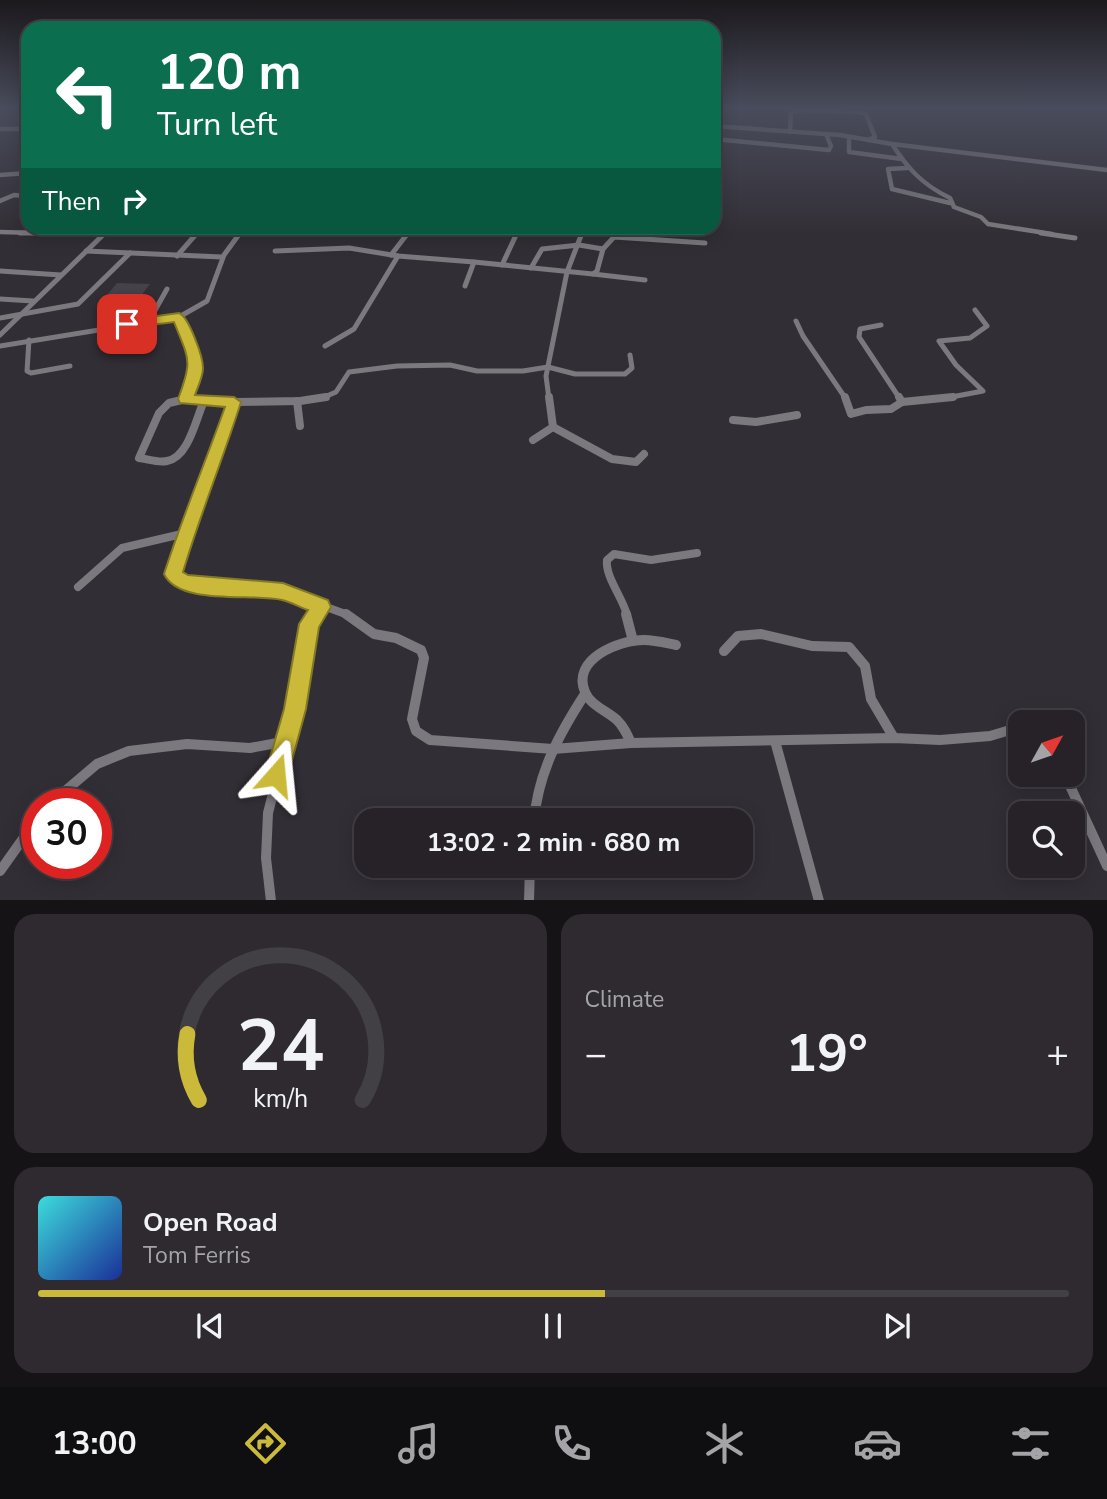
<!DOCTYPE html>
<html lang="en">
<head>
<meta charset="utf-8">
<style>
  body { margin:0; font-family:"Nunito Sans",sans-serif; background:#2e2a30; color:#f1f3f6; height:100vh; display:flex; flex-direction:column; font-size:26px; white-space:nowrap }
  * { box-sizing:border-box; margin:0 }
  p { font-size:23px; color:#a4a4a8 }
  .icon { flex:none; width:38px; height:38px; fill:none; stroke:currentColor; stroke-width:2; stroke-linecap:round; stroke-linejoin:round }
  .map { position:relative; height:900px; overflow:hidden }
  .drawer { display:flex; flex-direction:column; gap:14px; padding:14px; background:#151316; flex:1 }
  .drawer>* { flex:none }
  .banner { position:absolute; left:21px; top:21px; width:700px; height:214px; border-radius:21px; box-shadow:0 4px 18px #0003,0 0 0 2px #423f45; background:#0b6e4f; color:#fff; overflow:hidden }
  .needle { width:46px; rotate:50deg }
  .controls { position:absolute; left:1008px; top:710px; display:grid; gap:14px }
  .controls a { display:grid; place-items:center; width:77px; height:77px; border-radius:14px; background:#262228; box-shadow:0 4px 18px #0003,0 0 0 2px #423f45; font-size:35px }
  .speed { position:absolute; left:21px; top:788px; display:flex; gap:14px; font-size:35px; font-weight:700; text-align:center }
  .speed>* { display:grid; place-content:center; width:91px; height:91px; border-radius:50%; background:#262228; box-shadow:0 4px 18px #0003,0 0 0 2px #423f45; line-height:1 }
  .speed .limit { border:10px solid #d22; background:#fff; color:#111 }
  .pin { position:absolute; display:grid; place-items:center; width:60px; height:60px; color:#fff; margin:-30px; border-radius:14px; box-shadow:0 4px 10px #0006 }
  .me { position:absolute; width:77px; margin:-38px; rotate:18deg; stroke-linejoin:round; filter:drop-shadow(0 0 5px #0008) }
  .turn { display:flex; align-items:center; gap:24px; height:147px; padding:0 21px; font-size:32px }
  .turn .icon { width:91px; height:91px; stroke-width:2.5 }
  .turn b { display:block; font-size:49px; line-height:60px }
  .then { display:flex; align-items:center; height:66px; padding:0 21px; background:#0003; gap:14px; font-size:26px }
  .big { font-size:52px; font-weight:700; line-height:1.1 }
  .drawer .widget { flex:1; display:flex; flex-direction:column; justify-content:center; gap:10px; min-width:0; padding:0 24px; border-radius:21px; background:#2e2a30 }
  .drawer .dial { align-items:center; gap:0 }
  .dial svg { height:182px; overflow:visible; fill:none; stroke:#423f45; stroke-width:7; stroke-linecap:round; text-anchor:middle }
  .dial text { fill:#f1f3f6; stroke:none }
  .song { display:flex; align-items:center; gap:21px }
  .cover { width:84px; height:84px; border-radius:10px; background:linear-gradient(135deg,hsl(180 70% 55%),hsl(230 70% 35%)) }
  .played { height:7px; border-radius:4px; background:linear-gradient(90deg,#cbba39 55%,#423f45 55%) }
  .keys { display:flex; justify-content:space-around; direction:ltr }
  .heat { display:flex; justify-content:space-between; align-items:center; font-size:38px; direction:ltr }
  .drawer .tiles { flex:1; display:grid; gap:14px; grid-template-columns:1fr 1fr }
  .widget:last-child { grid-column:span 2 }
  .trip { position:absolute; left:354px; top:808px; width:399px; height:70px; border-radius:21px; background:#262228; box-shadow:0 4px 18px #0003,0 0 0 2px #423f45; font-weight:700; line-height:70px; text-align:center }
  .dock { display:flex; height:112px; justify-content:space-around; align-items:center; background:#0f0e10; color:#a4a4a8 }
  .dock .icon { width:49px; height:49px }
  .dock .on { color:#cbba39 }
  .dock b { font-size:32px; color:#f1f3f6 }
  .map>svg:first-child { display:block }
  .building { fill:#46424a }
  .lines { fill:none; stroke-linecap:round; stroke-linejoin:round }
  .street-far3 { stroke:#7b797d; stroke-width:4.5 }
  .street-far2 { stroke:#7b797d; stroke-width:5 }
  .street-far1 { stroke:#7b797d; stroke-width:8 }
  .street { stroke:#7b797d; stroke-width:10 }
  .route { fill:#cbba39; stroke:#847925; stroke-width:2 }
</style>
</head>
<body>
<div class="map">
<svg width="1107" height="901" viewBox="0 0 1107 901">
  <rect width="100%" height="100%" fill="#322e35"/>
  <!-- building -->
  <path class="building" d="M117,283L150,284L137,301L103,300Z"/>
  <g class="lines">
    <!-- street-far3 -->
    <g class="street-far3">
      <path d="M714,126L840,135L892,144C908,169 923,185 950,198L954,207L981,217L988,224L1052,234"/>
      <path d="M0,129H28"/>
      <path d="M790,132L791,113L797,110L859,112L866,114L875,137L868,140"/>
      <path d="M849,137V152L902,159"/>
      <path d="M714,139L829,150L831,146L826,134"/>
      <path d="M892,144L1107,170"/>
      <path d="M907,168L888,169L892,189L950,203"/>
      <path d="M0,175L28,173"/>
      <path d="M0,201L14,195L28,196"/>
      <path d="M107,230L196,233"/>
      <path d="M0,232L39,233L60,228"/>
      <path d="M104,234L110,228"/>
      <path d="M196,234L201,228"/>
      <path d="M239,234L244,228"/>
      <path d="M406,234L411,228"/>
      <path d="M516,234L518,231"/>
      <path d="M582,234L584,228"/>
    </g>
    <!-- street-far2 -->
    <g class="street-far2">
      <path d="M20,233H41"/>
      <path d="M182,233H196"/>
      <path d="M1041,233L1075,238"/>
      <path d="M86,251L222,257"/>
      <path d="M275,251L349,248L398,256L474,262"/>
      <path d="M391,255L408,233"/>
      <path d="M177,256L197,233"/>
      <path d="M502,265L517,233"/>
      <path d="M531,268L542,249L579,245L603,249L614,237L705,243"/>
      <path d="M0,271L61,275"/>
      <path d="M593,274L645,280"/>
      <path d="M465,286L474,262L593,274L597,271L603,249"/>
      <path d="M0,299L33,301"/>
      <path d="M179,317C194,356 201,357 186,399"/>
      <path d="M0,318L78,304L130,253"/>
      <path d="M149,321L167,289"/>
      <path d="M796,321L803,336L846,399"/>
      <path d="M881,325L860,329L859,337L900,399"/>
      <path d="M0,335L105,233"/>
      <path d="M29,340L27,371L31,373L70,366"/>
      <path d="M0,346L179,317L207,301L224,255L240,233"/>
      <path d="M325,346L354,329L398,256"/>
      <path d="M320,399L336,392L349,372L397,366L450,365L477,371H523L548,367L575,374H625L632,368L630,355"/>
      <path d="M549,399L546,376L567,272L582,233"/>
      <path d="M941,399L983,391L956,365L939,341L970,338L987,326L975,310"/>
    </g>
    <!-- street-far1 -->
    <g class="street-far1">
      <path d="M187,397L186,399L232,401L234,404L173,574L178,581L283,591L348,615"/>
      <path d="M845,397L851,414L866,410L891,409L902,402L953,397"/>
      <path d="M899,397L902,402"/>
      <path d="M186,399L169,403L159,413L139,458C148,459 158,463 167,461C189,457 196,418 204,401"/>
      <path d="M297,401L300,426"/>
      <path d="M234,402L300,401L326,397"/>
      <path d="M733,420L756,422L797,415"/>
      <path d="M553,427L612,459L636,462L644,454"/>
      <path d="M533,440L553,427L549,397"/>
      <path d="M78,587L122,548L186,533"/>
      <path d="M315,615L321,607"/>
      <path d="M627,615C623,598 605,577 607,560L614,554L651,560L697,553"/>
    </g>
    <!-- street -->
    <g class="street">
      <path d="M346,614L374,634L396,638L421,650L424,658L412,719L416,731L430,740L553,749L631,743L894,738L940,740L990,736L1020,727"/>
      <path d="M626,614L633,641"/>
      <path d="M724,651L738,636L761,634L812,646L849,647L865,666L871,699L894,738"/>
      <path d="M775,741L819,901"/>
      <path d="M631,743C627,734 624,727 617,720C607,711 590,705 585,692C571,659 619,640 644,640C655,640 666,643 676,645"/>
      <path d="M1065,775L1107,866"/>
      <path d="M51,803L97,764L129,751L187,744L250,748L288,741"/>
      <path d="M534,821C538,773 559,734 585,694"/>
      <path d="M0,871L37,819"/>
      <path d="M271,901L266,858L268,813L295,709L309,624L316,614"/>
      <path d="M529,901L530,866"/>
    </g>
  </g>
  <!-- sky -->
  <linearGradient id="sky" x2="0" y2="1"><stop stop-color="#1c191d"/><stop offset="0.46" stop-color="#494c5c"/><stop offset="1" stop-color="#494c5c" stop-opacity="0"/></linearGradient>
  <rect width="1107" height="235" fill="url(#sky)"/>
  <!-- route -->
  <path class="route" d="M179,313C189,317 203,357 203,368C203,377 198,386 195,395L234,397L241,402C223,459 200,515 183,572L188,575L283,583L328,600L331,607L319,627L306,709L288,775L285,783L276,787L268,783L265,775L284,709L299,624L308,610C299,607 291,602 282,600C252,593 179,606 164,574C182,518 205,463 225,407L180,403L178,399C193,360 189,360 174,322L127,328L121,324L127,320Z"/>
</svg>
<div class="controls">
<a><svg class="needle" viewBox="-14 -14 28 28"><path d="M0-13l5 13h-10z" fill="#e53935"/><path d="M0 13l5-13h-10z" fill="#a4a4a8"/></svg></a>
<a><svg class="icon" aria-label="search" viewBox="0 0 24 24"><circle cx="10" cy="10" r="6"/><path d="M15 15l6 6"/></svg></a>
</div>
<div class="speed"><div class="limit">30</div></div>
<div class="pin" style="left:127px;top:324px;background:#d93025"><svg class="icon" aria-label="arrive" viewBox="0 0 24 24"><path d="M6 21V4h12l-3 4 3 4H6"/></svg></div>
<svg class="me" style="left:276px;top:775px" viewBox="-20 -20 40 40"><path d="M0-17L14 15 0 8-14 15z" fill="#cbba39" stroke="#fff" stroke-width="4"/></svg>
<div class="trip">13:02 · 2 min · 680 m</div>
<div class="banner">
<div class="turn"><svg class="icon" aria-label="left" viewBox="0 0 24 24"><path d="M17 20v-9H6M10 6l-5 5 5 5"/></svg><div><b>120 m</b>Turn left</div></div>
<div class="then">Then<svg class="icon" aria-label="right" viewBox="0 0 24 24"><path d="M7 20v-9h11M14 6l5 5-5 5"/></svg></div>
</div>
</div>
<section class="drawer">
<div class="tiles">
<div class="widget dial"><svg viewBox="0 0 100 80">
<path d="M14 69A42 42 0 1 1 86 69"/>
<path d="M14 69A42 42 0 0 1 9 40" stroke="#cbba39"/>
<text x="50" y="56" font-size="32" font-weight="700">24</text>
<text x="50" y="72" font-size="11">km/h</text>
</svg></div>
<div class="widget"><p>Climate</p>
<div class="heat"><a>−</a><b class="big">19°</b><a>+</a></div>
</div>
<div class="widget">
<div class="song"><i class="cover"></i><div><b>Open Road</b><p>Tom Ferris</p></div></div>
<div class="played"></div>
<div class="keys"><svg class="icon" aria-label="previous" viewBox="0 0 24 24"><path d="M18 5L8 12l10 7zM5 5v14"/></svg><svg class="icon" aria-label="pause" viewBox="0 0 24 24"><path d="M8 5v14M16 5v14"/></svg><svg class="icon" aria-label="next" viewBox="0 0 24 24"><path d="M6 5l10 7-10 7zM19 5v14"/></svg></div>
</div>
</div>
</section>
<nav class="dock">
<b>13:00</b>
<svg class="icon on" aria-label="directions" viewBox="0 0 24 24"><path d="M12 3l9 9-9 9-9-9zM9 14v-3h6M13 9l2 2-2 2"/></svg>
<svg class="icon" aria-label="music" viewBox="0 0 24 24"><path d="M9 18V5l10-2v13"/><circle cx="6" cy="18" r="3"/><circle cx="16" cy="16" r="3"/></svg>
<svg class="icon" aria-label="phone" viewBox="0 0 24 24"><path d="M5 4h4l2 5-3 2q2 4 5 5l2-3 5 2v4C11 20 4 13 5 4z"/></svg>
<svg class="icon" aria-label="climate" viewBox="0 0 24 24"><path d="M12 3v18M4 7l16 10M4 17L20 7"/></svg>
<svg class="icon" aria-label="car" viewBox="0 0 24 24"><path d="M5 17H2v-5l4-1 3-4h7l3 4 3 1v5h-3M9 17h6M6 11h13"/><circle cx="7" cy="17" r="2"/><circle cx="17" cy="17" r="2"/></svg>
<svg class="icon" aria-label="filters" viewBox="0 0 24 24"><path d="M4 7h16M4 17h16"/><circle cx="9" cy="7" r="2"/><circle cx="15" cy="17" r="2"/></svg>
</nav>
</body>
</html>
